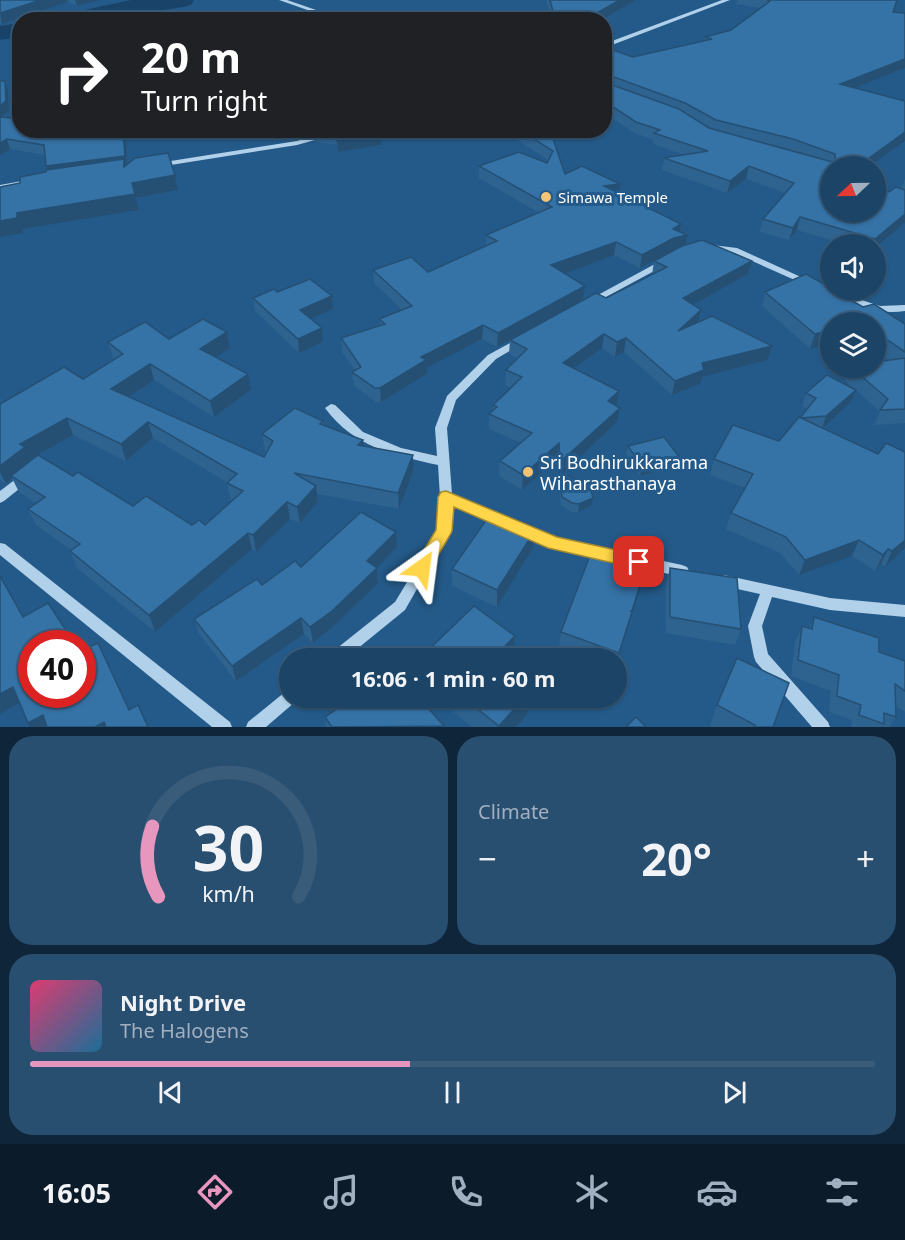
<!DOCTYPE html>
<html lang="en">
<head>
<meta charset="utf-8">
<style>
  body { margin:0; font-family:"Noto Sans",sans-serif; background:#284e70; color:#f1f3f6; height:100vh; display:flex; flex-direction:column; font-size:22px; white-space:nowrap }
  * { box-sizing:border-box; margin:0 }
  p { font-size:20px; color:#a0b0c0 }
  .icon { flex:none; width:33px; height:33px; fill:none; stroke:currentColor; stroke-width:2; stroke-linecap:round; stroke-linejoin:round }
  .map { position:relative; height:727px; overflow:hidden }
  .panel { display:flex; flex-direction:column; gap:9px; padding:9px; background:#0f2539; flex:1 }
  .panel>* { flex:none }
  .guide { position:absolute; left:12px; top:12px; width:600px; height:126px; border-radius:24px; box-shadow:0 2px 4px #0004,0 0 0 2px #395c7b; background:#202124; color:#fff; overflow:hidden }
  .needle { width:39px; rotate:248deg }
  .buttons { position:absolute; left:820px; top:156px; display:grid; gap:12px }
  .buttons a { display:grid; place-items:center; width:66px; height:66px; border-radius:50%; background:#1b4467; box-shadow:0 2px 4px #0004,0 0 0 2px #395c7b; font-size:30px }
  .speed { position:absolute; left:18px; top:630px; display:flex; gap:12px; font-size:30px; font-weight:700; text-align:center }
  .speed>* { display:grid; place-content:center; width:78px; height:78px; border-radius:50%; background:#1b4467; box-shadow:0 2px 4px #0004,0 0 0 2px #395c7b; line-height:1 }
  .speed .limit { border:9px solid #d22; background:#fff; color:#111 }
  .pin { position:absolute; display:grid; place-items:center; width:51px; height:51px; color:#fff; margin:-26px; border-radius:12px; box-shadow:0 3px 9px #0006 }
  .me { position:absolute; width:66px; margin:-33px; rotate:31deg; stroke-linejoin:round; filter:drop-shadow(0 0 4px #0008) }
  .turn { display:flex; align-items:center; gap:21px; height:126px; padding:0 30px; font-size:27px }
  .turn .icon { width:78px; height:78px; stroke-width:2.5 }
  .turn b { display:block; font-size:42px; line-height:51px }
  .big { font-size:45px; font-weight:700; line-height:1.1 }
  .panel .tile { flex:1; display:flex; flex-direction:column; justify-content:center; gap:9px; min-width:0; padding:0 21px; border-radius:24px; background:#284e70 }
  .panel .dial { align-items:center; gap:0 }
  .dial svg { height:156px; overflow:visible; fill:none; stroke:#395c7b; stroke-width:7; stroke-linecap:round; text-anchor:middle }
  .dial text { fill:#f1f3f6; stroke:none }
  .song { display:flex; align-items:center; gap:18px }
  .cover { width:72px; height:72px; border-radius:9px; background:linear-gradient(135deg,hsl(340 70% 55%),hsl(200 70% 35%)) }
  .played { height:6px; border-radius:3px; background:linear-gradient(90deg,#e797bd 45%,#395c7b 45%) }
  .keys { display:flex; justify-content:space-around; direction:ltr }
  .heat { display:flex; justify-content:space-between; align-items:center; font-size:33px; direction:ltr }
  .panel .tiles { flex:1; display:grid; gap:9px; grid-template-columns:1fr 1fr }
  .tile:last-child { grid-column:span 2 }
  .trip { position:absolute; left:279px; top:648px; width:348px; height:60px; border-radius:30px; background:#1b4467; box-shadow:0 2px 4px #0004,0 0 0 2px #395c7b; font-weight:700; line-height:60px; text-align:center }
  .dock { display:flex; height:96px; justify-content:space-around; align-items:center; background:#0b1b29; color:#a0b0c0 }
  .dock .icon { width:42px; height:42px }
  .dock .on { color:#e797bd }
  .dock b { font-size:27px; color:#f1f3f6 }
  .map>svg:first-child { display:block }
  .lines { fill:none; stroke-linecap:round; stroke-linejoin:round }
  .river { fill:#1a4369; fill-rule:evenodd }
  .minor { fill:#b1d0ea; fill-rule:evenodd }
  .wall { fill:#2e628f; fill-rule:evenodd }
  .shaded-wall { fill:#255074 }
  .building { fill:#3572a6; stroke:#255074; stroke-width:1.5 }
  .route { fill:#ffd54a; stroke:#a68a30; stroke-width:1.5 }
  .poi-dot { fill:#f4c375; stroke:#245a89; stroke-width:2 }
  .labels { text-anchor:middle; dominant-baseline:central; stroke-width:6; stroke-linejoin:round; paint-order:stroke }
  .far-poi-label { font-size:15px; fill:#fff; stroke:#245a89; text-anchor:start }
  .poi-label { font-size:18px; fill:#fff; stroke:#245a89; text-anchor:start }
</style>
</head>
<body>
<div class="map">
<svg width="905" height="727" viewBox="0 0 905 727">
  <rect width="100%" height="100%" fill="#245a89"/>
  <g class="lines">
    <!-- river -->
    <g class="river">
      <path d="M131,0H194L191,5L183,7L99,20H58L61,15Z"/>
      <path d="M20,23V37L0,40V26Z"/>
    </g>
    <!-- minor -->
    <g class="minor">
      <path d="M279,0H287L345,20H336Z"/>
      <path d="M722,0H730L604,48V44Z"/>
      <path d="M337,130H350L297,145L158,167L154,165L158,163L297,141Z"/>
      <path d="M33,179L37,181L36,183L0,189V185Z"/>
      <path d="M712,245L737,248L814,283L809,286L806,285L732,252L709,250V246Z"/>
      <path d="M666,258L670,261L669,263L593,304L590,305L585,302Z"/>
      <path d="M840,293L880,306L905,305V311C881,315 859,307 837,298L835,296Z"/>
      <path d="M521,337L525,338L526,340L525,342L496,359L456,400L447,428L452,494L506,517L507,520L506,523L501,525L496,523L452,505L450,531L405,610L346,658H329L331,653L395,602L438,531L440,497L438,465C393,455 354,447 325,408L331,404L335,405L363,432L401,448L437,456L435,428L447,396L488,355Z"/>
      <path d="M25,474L29,475L31,478L29,481L4,501L0,503V491L21,475Z"/>
      <path d="M521,524L556,538L682,565L687,567L689,571L687,575L682,577L554,548L516,533L515,529L516,525Z"/>
      <path d="M0,543L5,544L230,722L232,727H212L0,555Z"/>
      <path d="M724,575L830,598L905,605V617L830,610L772,597L762,626L768,654L828,722L830,727H812L756,662L754,657L748,626L760,594L719,585L717,581L719,577Z"/>
      <path d="M290,690V698H297L295,702L266,727H246L248,722L285,692Z"/>
    </g>
  </g>
  <!-- wall -->
  <g class="wall">
    <path d="M0,0H100L77,6L68,2L2,24L0,23Z"/>
    <path d="M546,0H636L602,20H552Z"/>
    <path d="M737,0H897L893,12L905,68L854,88L905,101L831,166V212L901,188L905,179V223L876,247V244H845L797,230L789,240L760,232L763,219L785,193L746,179L727,193L662,170L664,158L684,155L653,144V140L635,133L604,113V47L633,57L704,41L705,37L731,30L760,8L736,4Z"/>
    <path d="M0,81L8,90L9,111L1,117L126,142L127,165L178,190L136,198L139,210L23,229V233L20,183L46,172L47,169L45,155L10,149L0,156Z"/>
    <path d="M209,130H391L382,134V145L338,152V145L315,142L314,133L287,139Z"/>
    <path d="M502,130H550L565,174L620,184L619,194L681,224L680,232L685,245L752,261L748,274L693,305L701,310L699,322L772,346L768,360L702,377L700,384L672,395L624,352L615,357L602,348L574,368L619,391L616,406L620,408L617,422L563,473L591,506L578,512H571L561,505L558,479V458L522,490L499,476L500,461L521,443L489,429V414L493,410V405L511,388L505,385L506,370L518,359L509,354L510,340L497,347L482,339L427,368V374L381,402H376L354,386L352,372L355,370L342,352L341,338L380,326L379,319L402,310L374,283L373,270L428,272L486,246V235L539,213L479,178V166L547,163L548,160ZM674,250L654,261L652,275L606,298L583,300L585,286L564,273L614,255L640,268Z"/>
    <path d="M765,292L863,307L905,324V423L874,425L880,412L856,390L851,402L822,428L905,548L885,567L881,564L875,571L852,556L799,575L780,553L726,529L731,513L745,488L710,475L714,459L779,441L807,409L802,406L806,393L854,389L845,380L849,368H876L889,360L876,351V322H831L810,349L762,306Z"/>
    <path d="M332,296L333,309L311,319L322,328L323,342L299,353L255,311L253,298Z"/>
    <path d="M227,332L230,348L216,357L251,390L214,417L154,380L128,397L264,457L267,452L265,450L262,434L323,421V425L364,446L413,455V472L399,509L317,494L318,502L300,523L290,519L256,552L252,549L155,632L77,568L70,551L71,550L36,525L28,509L36,503L19,492L12,478L6,484L0,480V404L83,379L114,359L113,358L108,342L169,339ZM73,435L126,461L153,438L228,483H227L231,500L232,501L205,525H192L133,506L73,476L31,460L30,459Z"/>
    <path d="M628,446L678,466L640,476L626,454Z"/>
    <path d="M396,532L397,547L377,568L378,583L334,626L313,643L304,634L236,681L199,634L194,619L262,585L301,567Z"/>
    <path d="M534,532L533,548L497,607L452,586V569Z"/>
    <path d="M645,568L642,584L616,665V658H587L559,648L561,632Z"/>
    <path d="M670,568L741,629L735,645L666,633V584Z"/>
    <path d="M814,617L879,652L905,661V712L896,706V717L889,727H851L852,720L829,712L831,691L791,676L795,642L802,626L809,628Z"/>
    <path d="M436,698H529L527,715L516,727H472Z"/>
    <path d="M717,705L773,727H711L710,726Z"/>
    <path d="M325,717L444,727H326Z"/>
  </g>
  <!-- shaded-wall -->
  <g class="shaded-wall">
    <path d="M41,0H67L68,2L2,24L0,13Z"/>
    <path d="M75,0H100L77,6Z"/>
    <path d="M620,0H636L602,20H584Z"/>
    <path d="M905,59V68L837,95L840,84Z"/>
    <path d="M5,81L8,90L9,111L0,118V106Z"/>
    <path d="M286,130H325L313,131L314,133L287,139Z"/>
    <path d="M370,130H391L382,134V145L338,152L337,141Z"/>
    <path d="M123,132L126,142L127,166L49,176L46,166Z"/>
    <path d="M905,132V141L870,166H858Z"/>
    <path d="M7,139L10,149L0,156V143Z"/>
    <path d="M749,166L746,179L727,193L730,181Z"/>
    <path d="M175,175L178,190L136,198L139,210L23,229V233L0,237V221L17,213L132,183Z"/>
    <path d="M620,184L619,196L604,186Z"/>
    <path d="M905,214V223L876,247V244H873L875,239Z"/>
    <path d="M800,217L797,230L789,240L793,228Z"/>
    <path d="M681,224L679,237L687,235L685,248L672,251L640,268L642,255L673,229Z"/>
    <path d="M616,242L614,255L550,279L551,265Z"/>
    <path d="M752,261L748,274L680,312L683,298Z"/>
    <path d="M585,286L583,300L497,347L498,333Z"/>
    <path d="M332,296L333,309L302,323L300,310Z"/>
    <path d="M701,310L698,324L678,331Z"/>
    <path d="M483,325L482,339L427,368V374L381,402L380,388L421,357Z"/>
    <path d="M322,328L323,342L299,353L298,339Z"/>
    <path d="M831,330V343L810,349L815,334Z"/>
    <path d="M227,332L230,348L204,365L200,349Z"/>
    <path d="M604,334L602,348L562,377L563,363Z"/>
    <path d="M626,338L624,352L615,357L617,342Z"/>
    <path d="M772,346L768,360L702,377L700,384L672,395L675,381L702,363Z"/>
    <path d="M150,364L154,380L116,405L111,389Z"/>
    <path d="M248,374L251,390L214,417L210,401Z"/>
    <path d="M856,390L851,402L822,429L826,416Z"/>
    <path d="M619,391L617,405L605,416L608,401Z"/>
    <path d="M620,408L617,422L560,476L559,471L558,477L560,462Z"/>
    <path d="M67,418L73,435L30,459L32,463L11,476L12,478L6,484L0,472V466L20,444Z"/>
    <path d="M148,422L153,438L126,461L121,444Z"/>
    <path d="M363,440L365,456L358,445Z"/>
    <path d="M559,443L558,458L522,490L523,475Z"/>
    <path d="M413,455V472L399,509L398,493Z"/>
    <path d="M680,458L678,466L640,476L642,467Z"/>
    <path d="M316,486L318,502L300,523L297,507Z"/>
    <path d="M593,498L591,506L578,512L579,504Z"/>
    <path d="M287,502L290,519L256,552L253,535Z"/>
    <path d="M396,532L397,547L377,568L378,583L334,626L313,643L310,627L367,561Z"/>
    <path d="M534,532L533,548L497,607V590Z"/>
    <path d="M248,533L252,549L155,632L149,615Z"/>
    <path d="M859,540L852,556L799,575L805,560Z"/>
    <path d="M905,540V548L885,567L892,551Z"/>
    <path d="M888,549L881,564L875,571L883,555Z"/>
    <path d="M645,568L642,584L628,627L632,611Z"/>
    <path d="M632,612L628,628L616,665L619,653Z"/>
    <path d="M301,618L304,634L236,681L232,666Z"/>
    <path d="M515,636L513,658H493Z"/>
    <path d="M13,687L21,702L0,714V694Z"/>
    <path d="M524,698H529L527,715L516,727H499V726Z"/>
    <path d="M43,715L50,727H30L28,723Z"/>
    <path d="M104,722L106,727H95Z"/>
  </g>
  <!-- building -->
  <g class="building">
    <path d="M0,0H41L0,13Z"/>
    <path d="M550,0H620L584,20L555,19Z"/>
    <path d="M767,0H897L893,12L905,13V59L840,84L905,101V132L858,166H831V212H876V187L889,192L896,187L905,190V214L875,239L800,217L793,228L763,219L794,183L749,166L730,181L664,158L708,151L654,133L660,130L636,122L604,101V82L679,109L709,128L836,163L835,154L793,139L716,120L685,103L606,74L604,75V47L633,57L712,39L705,37L731,30L770,1Z"/>
    <path d="M0,81H5L6,101L0,106Z"/>
    <path d="M0,117L20,119V130H109L123,132L125,156L46,166L44,145L7,139L0,143Z"/>
    <path d="M315,130H377L382,133L337,141V133L313,131Z"/>
    <path d="M520,130H550L565,174L582,166L620,184L604,186L681,224L673,229L687,235L674,238L642,255L616,242L551,265L585,286L498,333L483,325L421,357L426,360L380,388H375L352,372L361,367L341,338L385,324L379,319L412,306L373,270L411,257L428,272L497,241L486,235L552,207L479,166L519,152L547,163L553,151Z"/>
    <path d="M168,153L175,175L132,183L135,194L17,213V218L0,221V187L20,183V177L46,172V170L124,159V167L135,158Z"/>
    <path d="M702,240L752,261L683,298L701,310L678,331L712,316L772,346L702,363L704,370L675,381L626,338L617,342L604,334L563,363L619,391L608,401L620,408L560,462L559,443L523,475L500,461L532,433L489,414L497,407L493,405L522,377L506,370L527,349L510,340L596,293L606,298L667,267L654,261L682,246Z"/>
    <path d="M806,274L831,288V290H833L863,307L874,304L905,324V352L876,332V322H831V330L815,334L765,292Z"/>
    <path d="M310,279L332,296L300,310L322,328L298,339L253,298L274,289L277,292Z"/>
    <path d="M203,319L227,332L200,349L248,374L210,401L150,364L111,389L264,457L273,441L262,434L295,408L323,421L320,424L363,440L358,445L413,455L398,493L294,473L316,486L297,507L287,502L253,535L248,533L149,615L70,551L80,544L28,509L45,497L11,476L38,455L73,476L78,472L133,506L146,496L192,525L199,520L205,525L243,491L227,483L237,474L148,422L121,444L67,418L20,444L25,447L0,466V404L64,367L83,379L123,354L108,342L145,322L169,339Z"/>
    <path d="M905,358V409L880,410L888,399L852,368H876V362Z"/>
    <path d="M827,375L856,390L826,416L800,418L816,398L806,393Z"/>
    <path d="M799,417L878,454L886,443L905,452V540L892,551L888,549L883,555L859,540L805,560L786,537L731,513L753,474L714,459L733,425L779,441Z"/>
    <path d="M664,437L680,458L642,467L628,446Z"/>
    <path d="M559,471L590,486L593,498L579,504L572,503L562,497Z"/>
    <path d="M361,512L396,532L367,561L377,568L332,611L310,627L301,618L232,666L194,619L257,579L262,585L295,561L301,567Z"/>
    <path d="M491,513L534,532L497,590L452,569Z"/>
    <path d="M592,550L645,568L632,611H630L632,612L619,653L561,632Z"/>
    <path d="M670,568L737,578L741,629L670,617Z"/>
    <path d="M0,576L23,617L48,603L75,644H32V694H82V650L98,643L129,710L138,705L148,727H106L104,722L95,727H47L43,715L28,723L13,687L0,694Z"/>
    <path d="M474,606L515,636L493,658H420Z"/>
    <path d="M814,617L879,638V652L905,661V691L895,684L896,717L884,713V724L859,715L861,705L837,696L839,675L798,660L802,626L812,629Z"/>
    <path d="M737,658L789,683L773,727H754L755,725L717,705Z"/>
    <path d="M353,698H419L444,726L332,727L325,717Z"/>
    <path d="M464,698H524L499,726Z"/>
    <path d="M636,717L646,727H626Z"/>
  </g>
  <!-- route -->
  <path class="route" d="M446,491L557,537L639,555L646,557L648,562L646,567L639,569L548,548L454,507L452,531L450,535L428,573L422,575L416,573L413,568L436,530L438,497L441,492Z"/>
  <!-- markers -->
  <g class="poi-dot">
    <circle cx="546" cy="197" r="6"/>
    <circle cx="528" cy="472" r="6"/>
  </g>
  <g class="labels">
    <!-- far-poi labels -->
    <g class="far-poi-label">
      <text x="558" y="197">Simawa Temple</text>
    </g>
    <!-- poi labels -->
    <g class="poi-label">
      <text x="540" y="462">Sri Bodhirukkarama<tspan x="540" dy="21">Wiharasthanaya</tspan></text>
    </g>
  </g>
</svg>
<div class="buttons">
<a><svg class="needle" viewBox="-14 -14 28 28"><path d="M0-13l5 13h-10z" fill="#e53935"/><path d="M0 13l5-13h-10z" fill="#a0b0c0"/></svg></a>
<a><svg class="icon" aria-label="sound" viewBox="0 0 24 24"><path d="M4 9h4l5-4v14l-5-4H4zM17 9q2 3 0 6"/></svg></a>
<a><svg class="icon" aria-label="layers" viewBox="0 0 24 24"><path d="M12 4l9 5-9 5-9-5zM3 14l9 5 9-5"/></svg></a>
</div>
<div class="speed"><div class="limit">40</div></div>
<div class="pin" style="left:639px;top:562px;background:#d93025"><svg class="icon" aria-label="arrive" viewBox="0 0 24 24"><path d="M6 21V4h12l-3 4 3 4H6"/></svg></div>
<svg class="me" style="left:422px;top:568px" viewBox="-20 -20 40 40"><path d="M0-17L14 15 0 8-14 15z" fill="#ffd54a" stroke="#fff" stroke-width="4"/></svg>
<div class="trip">16:06 · 1 min · 60 m</div>
<div class="guide">
<div class="turn"><svg class="icon" aria-label="right" viewBox="0 0 24 24"><path d="M7 20v-9h11M14 6l5 5-5 5"/></svg><div><b>20 m</b>Turn right</div></div>
</div>
</div>
<section class="panel">
<div class="tiles">
<div class="tile dial"><svg viewBox="0 0 100 80">
<path d="M14 69A42 42 0 1 1 86 69"/>
<path d="M14 69A42 42 0 0 1 11 33" stroke="#e797bd"/>
<text x="50" y="56" font-size="32" font-weight="700">30</text>
<text x="50" y="72" font-size="11">km/h</text>
</svg></div>
<div class="tile"><p>Climate</p>
<div class="heat"><a>−</a><b class="big">20°</b><a>+</a></div>
</div>
<div class="tile">
<div class="song"><i class="cover"></i><div><b>Night Drive</b><p>The Halogens</p></div></div>
<div class="played"></div>
<div class="keys"><svg class="icon" aria-label="previous" viewBox="0 0 24 24"><path d="M18 5L8 12l10 7zM5 5v14"/></svg><svg class="icon" aria-label="pause" viewBox="0 0 24 24"><path d="M8 5v14M16 5v14"/></svg><svg class="icon" aria-label="next" viewBox="0 0 24 24"><path d="M6 5l10 7-10 7zM19 5v14"/></svg></div>
</div>
</div>
</section>
<nav class="dock">
<b>16:05</b>
<svg class="icon on" aria-label="directions" viewBox="0 0 24 24"><path d="M12 3l9 9-9 9-9-9zM9 14v-3h6M13 9l2 2-2 2"/></svg>
<svg class="icon" aria-label="music" viewBox="0 0 24 24"><path d="M9 18V5l10-2v13"/><circle cx="6" cy="18" r="3"/><circle cx="16" cy="16" r="3"/></svg>
<svg class="icon" aria-label="phone" viewBox="0 0 24 24"><path d="M5 4h4l2 5-3 2q2 4 5 5l2-3 5 2v4C11 20 4 13 5 4z"/></svg>
<svg class="icon" aria-label="climate" viewBox="0 0 24 24"><path d="M12 3v18M4 7l16 10M4 17L20 7"/></svg>
<svg class="icon" aria-label="car" viewBox="0 0 24 24"><path d="M5 17H2v-5l4-1 3-4h7l3 4 3 1v5h-3M9 17h6M6 11h13"/><circle cx="7" cy="17" r="2"/><circle cx="17" cy="17" r="2"/></svg>
<svg class="icon" aria-label="filters" viewBox="0 0 24 24"><path d="M4 7h16M4 17h16"/><circle cx="9" cy="7" r="2"/><circle cx="15" cy="17" r="2"/></svg>
</nav>
</body>
</html>
